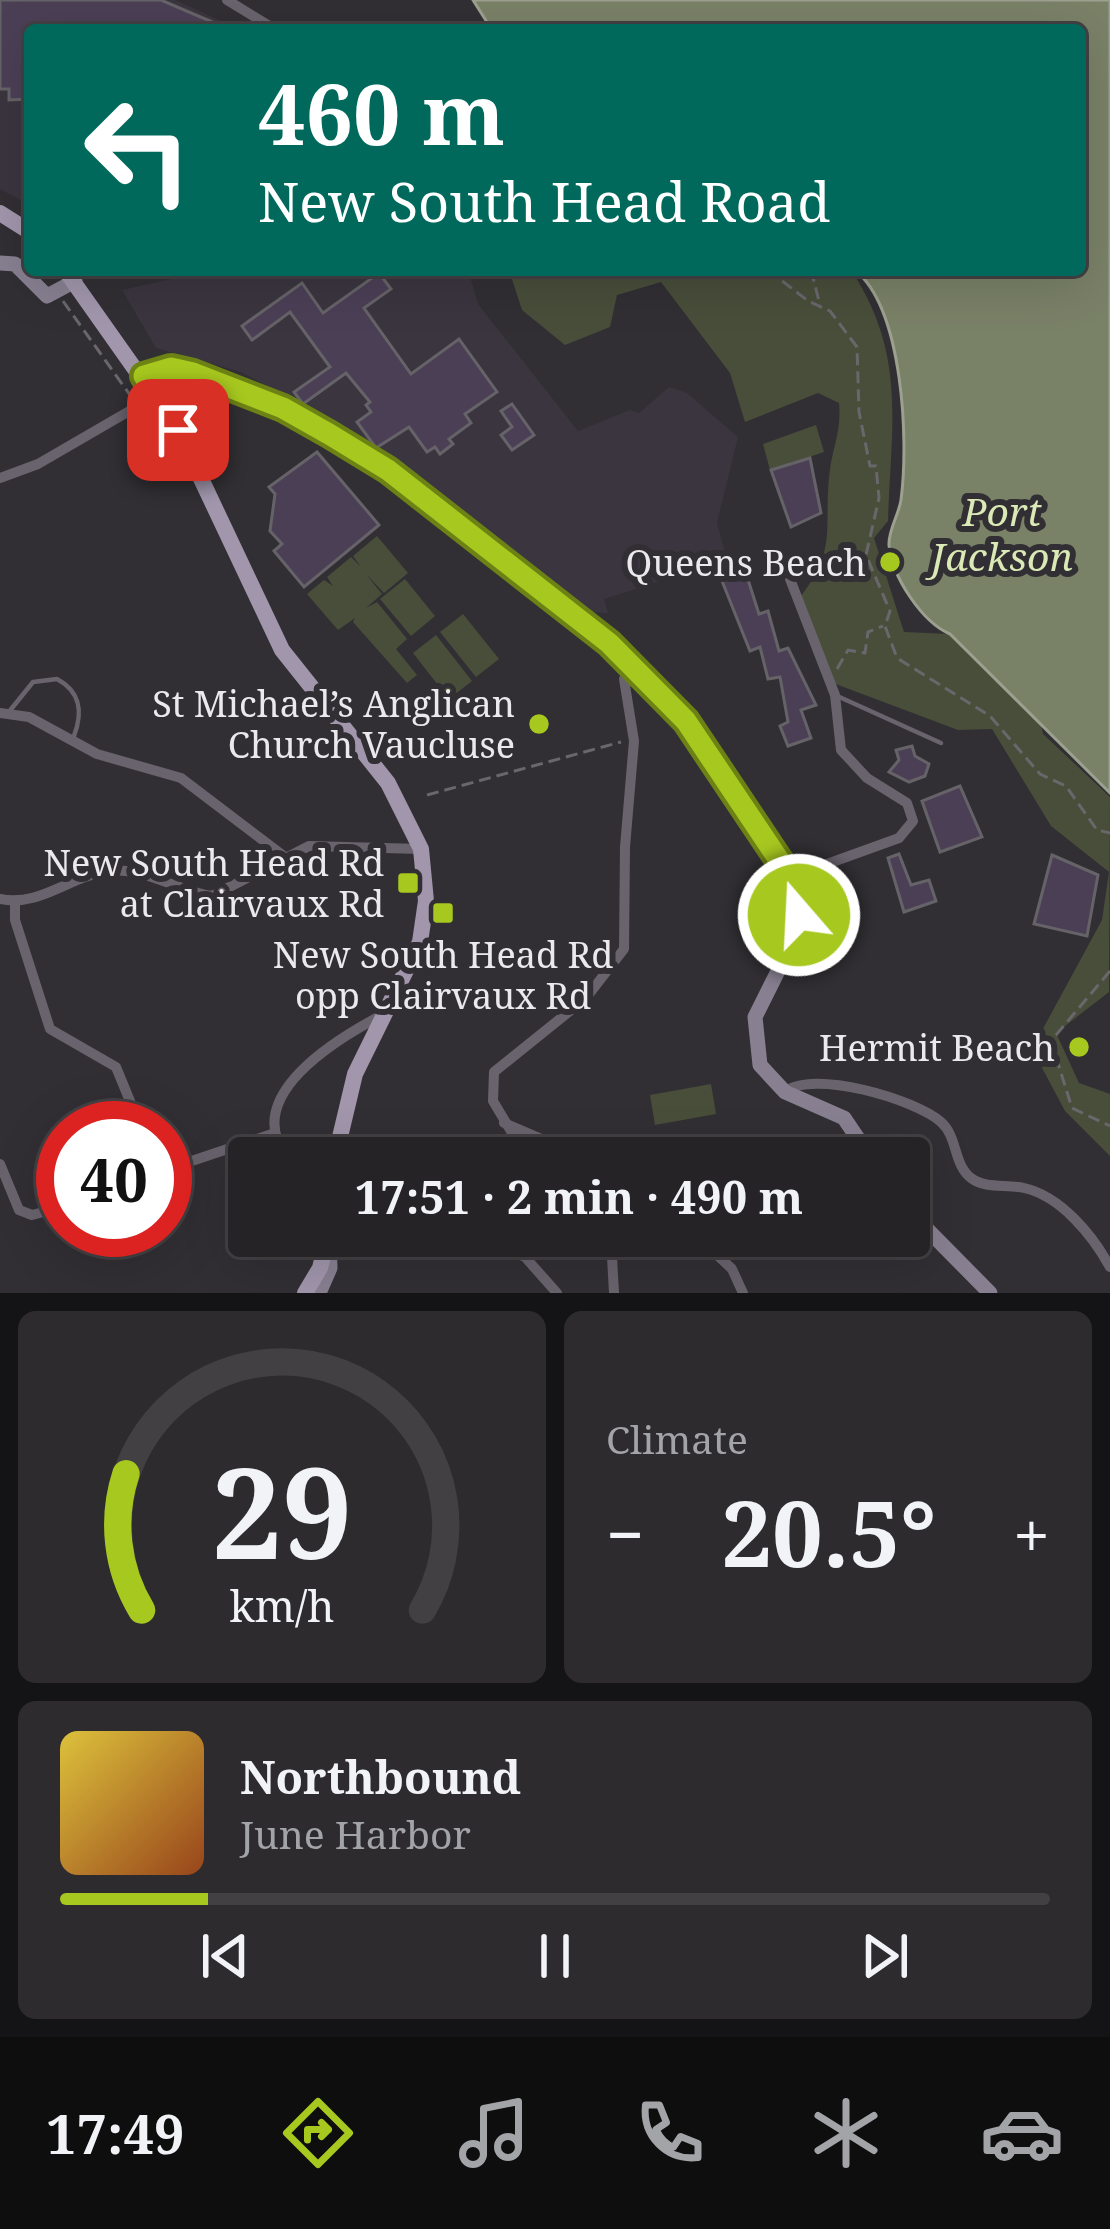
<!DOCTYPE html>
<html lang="en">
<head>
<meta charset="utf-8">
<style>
  body { margin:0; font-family:"Noto Serif",serif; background:#2d2b2e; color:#f1f3f6; height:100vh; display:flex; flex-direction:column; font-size:45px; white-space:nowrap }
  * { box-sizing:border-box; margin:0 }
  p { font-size:39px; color:#a3a4a7 }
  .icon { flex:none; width:66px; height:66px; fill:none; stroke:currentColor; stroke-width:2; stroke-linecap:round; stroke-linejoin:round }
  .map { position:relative; height:1293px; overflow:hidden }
  .sheet { display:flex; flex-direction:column; gap:18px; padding:18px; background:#141315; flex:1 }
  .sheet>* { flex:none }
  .top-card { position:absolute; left:24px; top:24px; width:1062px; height:252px; border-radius:12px; box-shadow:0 12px 48px #0002,0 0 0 3px #424043; background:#00695c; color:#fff; overflow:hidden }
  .speed { position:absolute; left:36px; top:1101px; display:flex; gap:24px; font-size:60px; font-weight:700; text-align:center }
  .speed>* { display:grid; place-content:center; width:156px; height:156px; border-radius:50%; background:#252326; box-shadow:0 12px 48px #0002,0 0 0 3px #424043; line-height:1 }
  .speed .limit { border:18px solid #d22; background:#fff; color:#111 }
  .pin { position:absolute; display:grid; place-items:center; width:102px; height:102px; color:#fff; margin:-51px; border-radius:24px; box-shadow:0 6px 18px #0006 }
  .me { position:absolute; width:132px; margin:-66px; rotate:341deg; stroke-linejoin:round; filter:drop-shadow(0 0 9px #0008) }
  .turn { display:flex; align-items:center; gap:42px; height:252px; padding:0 36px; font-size:54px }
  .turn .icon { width:156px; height:156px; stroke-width:2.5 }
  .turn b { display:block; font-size:84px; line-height:102px }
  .big { font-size:90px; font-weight:700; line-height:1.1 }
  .sheet .widget { flex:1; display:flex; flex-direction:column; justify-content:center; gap:18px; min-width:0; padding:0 42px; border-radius:18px; background:#2d2b2e }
  .sheet .dial { align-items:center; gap:0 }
  .dial svg { height:312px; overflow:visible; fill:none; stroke:#424043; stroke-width:7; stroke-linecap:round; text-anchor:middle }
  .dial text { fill:#f1f3f6; stroke:none }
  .song { display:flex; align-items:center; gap:36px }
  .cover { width:144px; height:144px; border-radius:18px; background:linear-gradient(135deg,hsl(50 70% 55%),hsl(20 70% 35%)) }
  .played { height:12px; border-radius:6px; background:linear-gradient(90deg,#a7c81f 15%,#424043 15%) }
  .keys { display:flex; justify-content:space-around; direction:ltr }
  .heat { display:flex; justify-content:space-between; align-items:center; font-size:66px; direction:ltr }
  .sheet .tiles { flex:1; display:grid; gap:18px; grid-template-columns:1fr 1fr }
  .widget:last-child { grid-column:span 2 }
  .trip { position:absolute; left:228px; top:1137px; width:702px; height:120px; border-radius:12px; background:#252326; box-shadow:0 12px 48px #0002,0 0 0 3px #424043; font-weight:700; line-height:120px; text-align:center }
  .dock { display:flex; height:192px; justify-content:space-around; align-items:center; background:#0f0e0f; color:#a3a4a7 }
  .dock .icon { width:84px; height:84px }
  .dock .selected { color:#a7c81f }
  .dock b { font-size:54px; color:#f1f3f6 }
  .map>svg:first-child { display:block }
  .built { fill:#3a353f }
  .green { fill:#484e3a }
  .water { fill:#798167; stroke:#9ba08f; stroke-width:3 }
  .building { fill:#4b3f56; stroke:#656367; stroke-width:3 }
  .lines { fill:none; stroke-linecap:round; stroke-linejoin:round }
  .path { stroke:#69676b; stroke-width:3; stroke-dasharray:12 6; stroke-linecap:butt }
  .lane { stroke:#69636e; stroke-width:4.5 }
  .street { stroke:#69636e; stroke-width:10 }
  .secondary { stroke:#888091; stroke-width:15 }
  .primary { stroke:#a196ac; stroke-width:16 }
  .route-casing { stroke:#6d8214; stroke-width:30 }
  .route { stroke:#a7c81f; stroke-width:21 }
  .poi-dot { fill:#a7c81f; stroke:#312f33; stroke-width:4.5 }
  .labels { text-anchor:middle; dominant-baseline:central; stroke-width:12; stroke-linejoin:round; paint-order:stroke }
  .poi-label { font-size:36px; fill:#ebe9ec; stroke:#312f33; text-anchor:end }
  .water-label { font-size:39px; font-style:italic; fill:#dae9b6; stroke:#312f33 }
</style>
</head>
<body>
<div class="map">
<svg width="1110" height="1293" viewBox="0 0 1110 1293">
  <rect width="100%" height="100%" fill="#312f33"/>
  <!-- built -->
  <g class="built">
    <path d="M0,0H175L241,30H30V205L0,189Z"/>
    <path d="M211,270H468L478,304L578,431L630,410L639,413L669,387L687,393L738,437L717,523L727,560L604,599L608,613L589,612L488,529L358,435L241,372L156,348L122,290Z"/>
  </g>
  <!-- green -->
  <g class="green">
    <path d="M509,270H851C907,355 891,424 888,521L874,538L904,632L950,634L1040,720L1043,734L1110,797L1109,992L1056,1033L1079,1083L1110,1094V1156L1065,1111L1032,1049L1102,920L1109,872L1051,826L992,729L958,730L833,683L801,596C837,549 824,529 829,478C831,450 842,432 839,403L818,393L745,422L730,373L661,282L617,295L610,327L565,345L522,310Z"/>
    <path d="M816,425L824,452L770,470L763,444Z"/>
    <path d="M377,536L408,573L384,593L366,574L382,594L366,608L377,602L407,639L396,649L417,675L407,683L353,622L355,618L338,630L307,594L324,580L333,586L327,577L351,557L361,567L353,556Z"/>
    <path d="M405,579L435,616L411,636L380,599Z"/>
    <path d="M463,614L499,659L476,677L440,632Z"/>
    <path d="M436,635L472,681L449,699L413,653Z"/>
    <path d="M711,1084L716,1114L655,1125L650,1095Z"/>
  </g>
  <!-- water -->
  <path class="water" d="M473,0H1110V793L950,634C922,622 892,577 889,545C888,531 899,514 901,500C909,440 903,309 855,270H1080V30H492Z"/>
  <!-- building -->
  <g class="building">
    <path d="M0,0H161L231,30H30V99L9,100V89H0Z"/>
    <path d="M379,273L391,289L364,308L411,374L459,339L497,392L465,414L471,423L449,439L453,444L440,454L435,447L427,452L409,427L376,448L357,422L371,412L366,405L370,402L346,373L303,404L294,392L330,367L290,312L252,340L242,326L302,283L323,313Z"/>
    <path d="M512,404L534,435L512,450L501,435L512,427L501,411Z"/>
    <path d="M317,452L379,525L304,587L274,551L282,544L270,531L275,494L269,487Z"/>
    <path d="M810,458L821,513L791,527L771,470Z"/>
    <path d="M743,564L759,614L768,611L779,651L788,648L816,705L801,710L811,738L788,746L780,726L788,722L780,677L768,679L760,647L750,651L720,576Z"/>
    <path d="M912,746L915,756L929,764L925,776L909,782L889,772L899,760L896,750Z"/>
    <path d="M960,786L982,837L940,852L922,801Z"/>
    <path d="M899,854L911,885L929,880L936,901L904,912L888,858Z"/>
    <path d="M1052,855L1098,875L1087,936L1034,924Z"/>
  </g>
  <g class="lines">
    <!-- path -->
    <g class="path">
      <path d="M768,270L808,301L830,311L857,347L859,412L870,466H876L879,498L866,555L890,611L885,626L897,658L990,716L1040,774L1066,786L1097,830L1110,833"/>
      <path d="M811,270L820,305"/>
      <path d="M63,301L130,395"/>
      <path d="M837,669L848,650L865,653L868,632L883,626"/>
      <path d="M427,795L621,742"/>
      <path d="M1110,971L1051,1041L1072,1108L1110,1126"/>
    </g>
    <!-- lane -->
    <g class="lane">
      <path d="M835,695L941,743"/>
      <path d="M8,713L33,682L57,679C81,692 83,712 74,736"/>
    </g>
    <!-- street -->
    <g class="street">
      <path d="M227,0L276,30"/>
      <path d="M0,478L38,464L157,395"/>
      <path d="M790,579L835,695L841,750L867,778L907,803L913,821L899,838L791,877"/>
      <path d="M0,713L29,717L97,754L181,778L285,857"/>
      <path d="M0,899C41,907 69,876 109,871C144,867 178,891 212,896L309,846L421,849"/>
      <path d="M15,902V920L50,1029L116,1067L141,1128"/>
      <path d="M785,1092C812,1069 915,1099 941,1122C958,1137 953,1164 971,1178C985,1189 1007,1184 1024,1188C1061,1196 1093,1236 1110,1267"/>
      <path d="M504,1123L586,1158"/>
      <path d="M288,1158C238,1097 338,1038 384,1014"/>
      <path d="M527,1158L493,1101L494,1072L586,998L624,949L625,847L634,741L624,679L632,663"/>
      <path d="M0,1164L19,1210L32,1215L63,1207"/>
      <path d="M165,1170L275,1133"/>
      <path d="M475,1236L525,1257L557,1293"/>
      <path d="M603,1236L612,1257L614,1293"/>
      <path d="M697,1236L732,1269L743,1293"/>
    </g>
    <!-- secondary -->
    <g class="secondary">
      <path d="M0,263L15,264L47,296L75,281"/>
      <path d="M144,376L171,368L210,379L283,408L371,459L609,643L662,692L796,889L795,937L755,1017L760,1065L785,1092L844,1118L871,1158"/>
      <path d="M909,1211L990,1293"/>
      <path d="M319,1293L330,1268L329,1239"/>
    </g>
    <!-- primary -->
    <g class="primary">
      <path d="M0,213L30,232"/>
      <path d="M65,270L178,430L282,650L388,783L421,849L426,901L420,942L355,1074L335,1158"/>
      <path d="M305,1293L320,1268L328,1236"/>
    </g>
  </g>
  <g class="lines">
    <defs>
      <path id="route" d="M178,430L144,376L171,368L193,373L283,408L329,434L388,470L609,643L686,721L791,878L799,915"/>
    </defs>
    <!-- route casing -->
    <use href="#route" class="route-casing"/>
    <!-- route -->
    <use href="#route" class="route"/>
  </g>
  <!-- markers -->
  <g class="poi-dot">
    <circle cx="890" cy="562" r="12"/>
    <circle cx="539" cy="724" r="12"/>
    <rect x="396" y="871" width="24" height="24" rx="6"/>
    <rect x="431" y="901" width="24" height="24" rx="6"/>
    <circle cx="1079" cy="1047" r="12"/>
  </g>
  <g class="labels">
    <!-- poi labels -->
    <g class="poi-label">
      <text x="866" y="562">Queens Beach</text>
      <text x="515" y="703">St Michael’s Anglican<tspan x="515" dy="41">Church Vaucluse</tspan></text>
      <text x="384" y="862">New South Head Rd<tspan x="384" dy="41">at Clairvaux Rd</tspan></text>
      <text x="443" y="954" text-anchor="middle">New South Head Rd<tspan x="443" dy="41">opp Clairvaux Rd</tspan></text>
      <text x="1055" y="1047">Hermit Beach</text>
    </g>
    <!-- water labels -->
    <g class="water-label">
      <text x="1002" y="510">Port<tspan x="1002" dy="45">Jackson</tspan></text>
    </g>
  </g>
</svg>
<div class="speed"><div class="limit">40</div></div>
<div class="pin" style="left:178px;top:430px;background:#d93025"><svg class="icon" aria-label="arrive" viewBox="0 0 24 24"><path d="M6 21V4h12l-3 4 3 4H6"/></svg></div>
<svg class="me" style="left:799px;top:915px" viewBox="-20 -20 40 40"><circle r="17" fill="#a7c81f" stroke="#fff" stroke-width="3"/><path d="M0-11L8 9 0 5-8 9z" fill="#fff"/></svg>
<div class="trip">17:51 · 2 min · 490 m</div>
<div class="top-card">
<div class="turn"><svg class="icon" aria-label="left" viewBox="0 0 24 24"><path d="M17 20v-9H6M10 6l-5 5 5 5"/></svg><div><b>460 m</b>New South Head Road</div></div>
</div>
</div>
<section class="sheet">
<div class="tiles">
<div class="widget dial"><svg viewBox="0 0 100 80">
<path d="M14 69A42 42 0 1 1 86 69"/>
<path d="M14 69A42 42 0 0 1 10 34" stroke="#a7c81f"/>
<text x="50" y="56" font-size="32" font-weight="700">29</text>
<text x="50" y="72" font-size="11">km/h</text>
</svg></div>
<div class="widget"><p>Climate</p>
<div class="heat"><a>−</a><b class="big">20.5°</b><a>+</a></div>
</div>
<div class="widget">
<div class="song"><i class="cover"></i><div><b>Northbound</b><p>June Harbor</p></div></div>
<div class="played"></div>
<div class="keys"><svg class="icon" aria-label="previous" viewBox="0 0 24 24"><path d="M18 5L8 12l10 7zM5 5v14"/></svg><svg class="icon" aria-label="pause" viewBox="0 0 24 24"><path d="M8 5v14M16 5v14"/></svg><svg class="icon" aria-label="next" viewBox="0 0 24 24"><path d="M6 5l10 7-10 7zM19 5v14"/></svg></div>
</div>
</div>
</section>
<nav class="dock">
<b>17:49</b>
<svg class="icon selected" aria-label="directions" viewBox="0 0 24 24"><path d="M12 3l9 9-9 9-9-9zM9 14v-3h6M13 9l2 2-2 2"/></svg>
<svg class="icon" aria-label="music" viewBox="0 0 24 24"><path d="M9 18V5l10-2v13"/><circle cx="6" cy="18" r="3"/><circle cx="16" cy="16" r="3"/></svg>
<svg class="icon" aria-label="phone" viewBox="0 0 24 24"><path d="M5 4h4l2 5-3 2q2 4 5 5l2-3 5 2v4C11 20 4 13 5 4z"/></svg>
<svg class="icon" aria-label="climate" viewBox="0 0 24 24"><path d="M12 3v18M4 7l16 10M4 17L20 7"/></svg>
<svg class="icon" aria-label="car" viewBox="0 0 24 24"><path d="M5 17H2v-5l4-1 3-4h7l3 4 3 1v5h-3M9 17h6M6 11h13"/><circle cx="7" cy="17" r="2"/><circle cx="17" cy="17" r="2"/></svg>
</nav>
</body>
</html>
